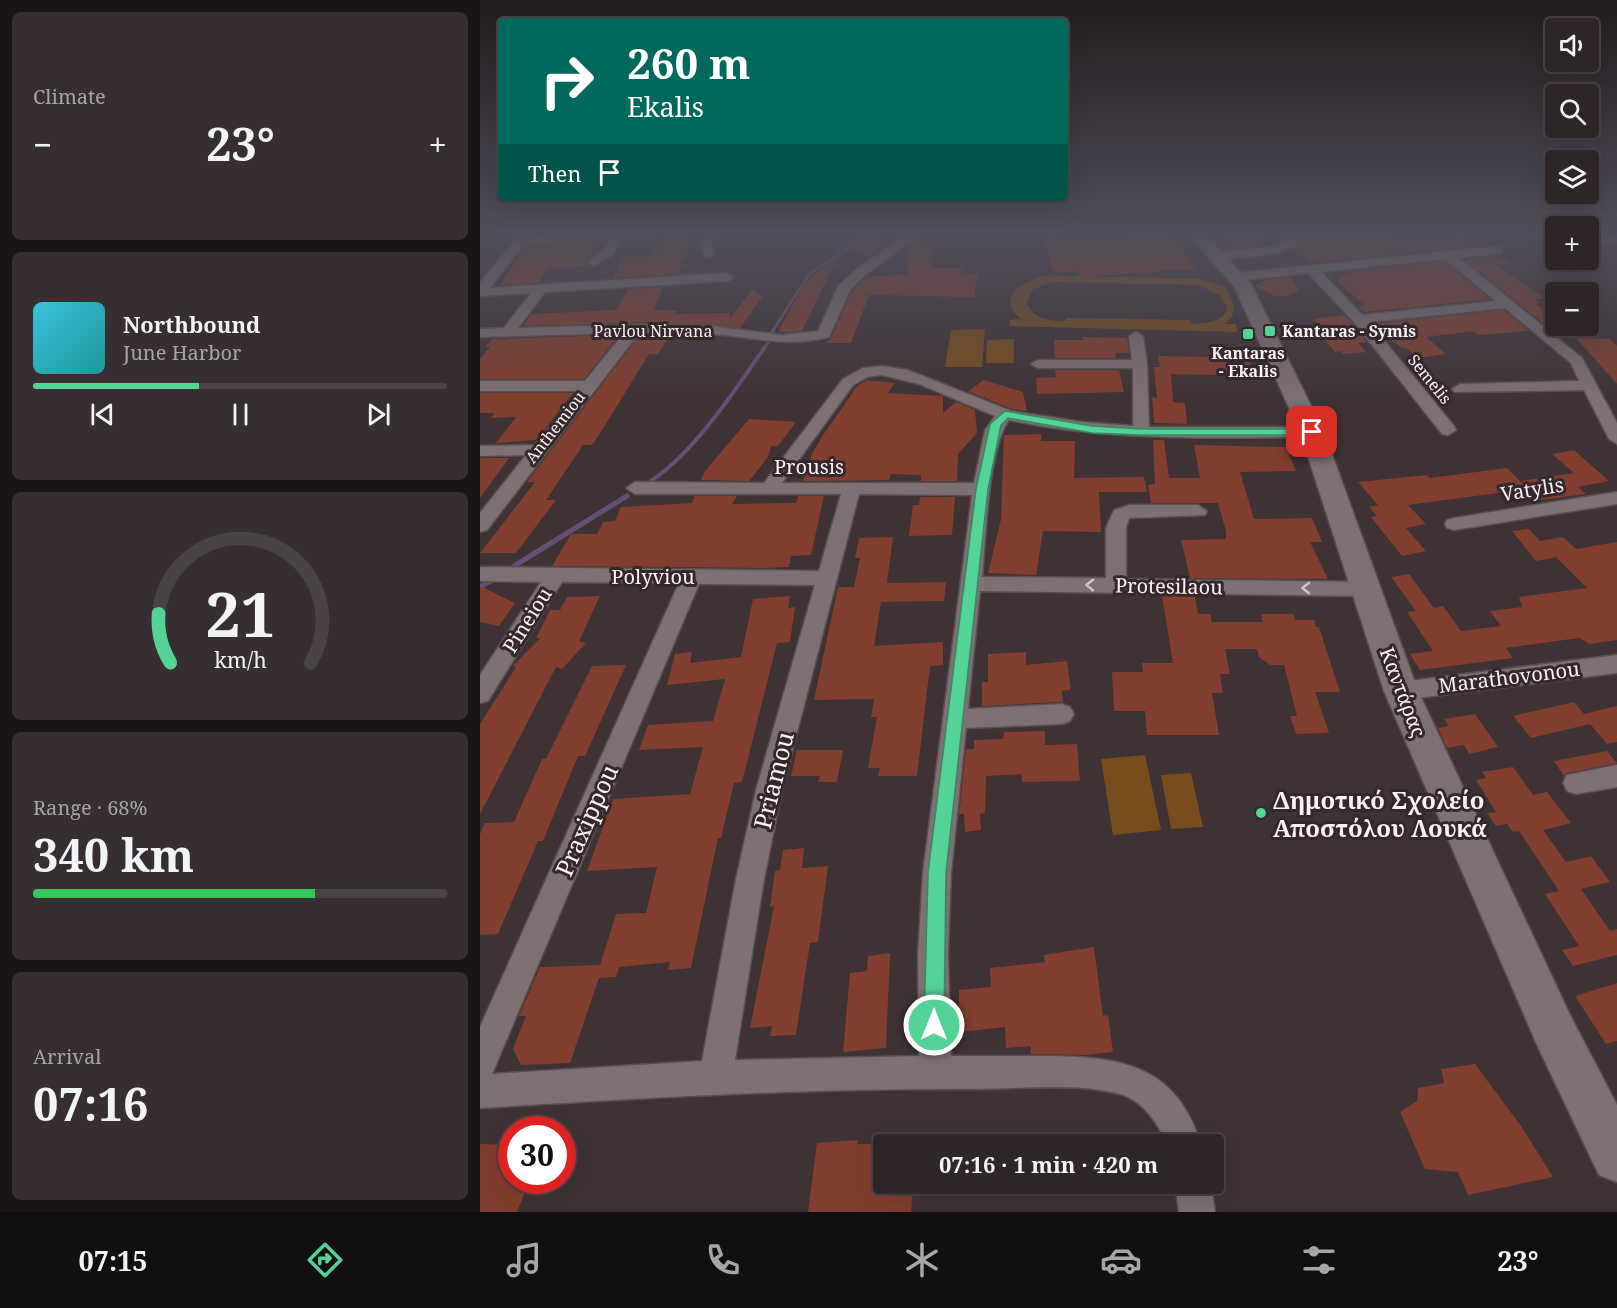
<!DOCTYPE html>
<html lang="en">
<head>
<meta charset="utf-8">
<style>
  body { margin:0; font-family:"Noto Serif",serif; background:#362e30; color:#f1f3f6; height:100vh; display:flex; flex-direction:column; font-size:22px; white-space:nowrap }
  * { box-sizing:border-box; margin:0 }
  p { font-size:20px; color:#a7a5a8 }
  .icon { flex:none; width:33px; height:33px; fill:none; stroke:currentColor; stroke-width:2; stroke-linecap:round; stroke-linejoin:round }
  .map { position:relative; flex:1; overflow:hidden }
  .drawer { display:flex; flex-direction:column; gap:12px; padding:12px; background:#191516; width:480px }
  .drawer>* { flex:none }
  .hud { position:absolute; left:18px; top:18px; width:570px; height:183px; border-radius:6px; box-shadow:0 6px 24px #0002,0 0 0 2px #494345; background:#00695c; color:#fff; overflow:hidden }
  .fabs { position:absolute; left:1065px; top:18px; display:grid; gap:12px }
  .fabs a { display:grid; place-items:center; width:54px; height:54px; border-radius:6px; background:#2e2628; box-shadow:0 6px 24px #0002,0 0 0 2px #494345; font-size:30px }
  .speed { position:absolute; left:18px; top:1116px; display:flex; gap:12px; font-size:30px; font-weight:700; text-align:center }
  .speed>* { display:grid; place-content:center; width:78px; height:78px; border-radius:50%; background:#2e2628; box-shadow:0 6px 24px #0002,0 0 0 2px #494345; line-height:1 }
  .speed .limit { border:9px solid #d22; background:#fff; color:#111 }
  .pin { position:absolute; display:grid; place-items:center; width:51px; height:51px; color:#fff; margin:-26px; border-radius:12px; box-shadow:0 3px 9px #0006 }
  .me { position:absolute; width:66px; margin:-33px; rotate:0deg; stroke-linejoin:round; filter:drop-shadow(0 0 4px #0008) }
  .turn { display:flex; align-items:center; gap:21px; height:126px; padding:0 30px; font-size:27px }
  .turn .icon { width:78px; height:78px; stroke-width:2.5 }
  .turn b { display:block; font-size:42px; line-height:51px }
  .then { display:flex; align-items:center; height:57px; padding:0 30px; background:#0003; gap:12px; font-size:22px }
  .big { font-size:45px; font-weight:700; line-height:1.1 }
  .drawer .widget { flex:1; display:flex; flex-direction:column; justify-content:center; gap:9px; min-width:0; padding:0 21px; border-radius:9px; background:#362e30 }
  .drawer .dial { align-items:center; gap:0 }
  .dial svg { height:156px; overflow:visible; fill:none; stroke:#494345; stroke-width:7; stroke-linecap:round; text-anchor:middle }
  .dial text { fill:#f1f3f6; stroke:none }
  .song { display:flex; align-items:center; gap:18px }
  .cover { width:72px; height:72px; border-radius:9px; background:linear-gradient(135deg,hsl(190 70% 55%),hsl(180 70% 35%)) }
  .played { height:6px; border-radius:3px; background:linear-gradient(90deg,#54d396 40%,#494345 40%) }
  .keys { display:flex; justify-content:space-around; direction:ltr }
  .heat { display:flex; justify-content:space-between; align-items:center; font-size:33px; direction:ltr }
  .charge { height:9px; border-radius:4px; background:linear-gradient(90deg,#34c759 68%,#494345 0) }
  .trip { position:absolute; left:393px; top:1134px; width:351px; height:60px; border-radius:6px; background:#2e2628; box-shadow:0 6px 24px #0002,0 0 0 2px #494345; font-weight:700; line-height:60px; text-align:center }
  .dock { display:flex; height:96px; justify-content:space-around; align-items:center; background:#120f10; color:#a7a5a8 }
  .dock .icon { width:42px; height:42px }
  .dock .current { color:#54d396 }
  .dock b { font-size:27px; color:#f1f3f6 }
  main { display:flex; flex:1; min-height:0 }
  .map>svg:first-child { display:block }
  .green { fill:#774d1d; fill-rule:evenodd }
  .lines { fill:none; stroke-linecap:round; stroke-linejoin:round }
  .stream-far2 { stroke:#654f77; stroke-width:3 }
  .stream-far1 { stroke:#654f77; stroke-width:4 }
  .stream { stroke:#654f77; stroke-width:5 }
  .building { fill:#823e2e }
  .street-casing { stroke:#584e50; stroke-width:3 }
  .secondary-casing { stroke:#584e50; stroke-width:3 }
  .street { fill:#7e7073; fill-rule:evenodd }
  .secondary { fill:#7e7073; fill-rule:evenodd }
  .oneway { stroke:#cfc4c6 }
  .route { fill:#54d396; stroke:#378962; stroke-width:1.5 }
  .poi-dot { fill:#54d396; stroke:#34282b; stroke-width:2 }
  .labels { text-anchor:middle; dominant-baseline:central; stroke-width:6; stroke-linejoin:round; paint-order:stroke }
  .far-street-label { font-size:16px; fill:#faf1f3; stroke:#34282b }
  .far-poi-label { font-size:16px; font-weight:bold; fill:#faf1f3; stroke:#34282b; text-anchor:start }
  .street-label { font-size:20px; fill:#faf1f3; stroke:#34282b }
  .near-street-label { font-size:24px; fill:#faf1f3; stroke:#34282b }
  .near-poi-label { font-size:24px; font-weight:bold; fill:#faf1f3; stroke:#34282b; text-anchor:start }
</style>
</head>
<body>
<main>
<section class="drawer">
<div class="widget"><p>Climate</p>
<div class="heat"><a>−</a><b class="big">23°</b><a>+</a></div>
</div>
<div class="widget">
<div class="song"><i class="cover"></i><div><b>Northbound</b><p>June Harbor</p></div></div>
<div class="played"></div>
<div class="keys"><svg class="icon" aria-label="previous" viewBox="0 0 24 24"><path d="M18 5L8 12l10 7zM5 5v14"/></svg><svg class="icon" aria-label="pause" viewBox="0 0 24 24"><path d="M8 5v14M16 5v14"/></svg><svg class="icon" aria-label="next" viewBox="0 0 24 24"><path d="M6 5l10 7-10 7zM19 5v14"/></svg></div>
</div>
<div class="widget dial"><svg viewBox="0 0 100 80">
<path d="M14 69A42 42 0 1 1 86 69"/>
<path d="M14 69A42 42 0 0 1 8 44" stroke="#54d396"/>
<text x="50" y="56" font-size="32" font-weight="700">21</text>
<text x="50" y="72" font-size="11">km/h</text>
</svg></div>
<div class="widget"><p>Range · 68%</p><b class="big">340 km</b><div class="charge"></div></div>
<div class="widget"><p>Arrival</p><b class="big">07:16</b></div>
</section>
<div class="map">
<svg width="1137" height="1212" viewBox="0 0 1137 1212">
  <rect width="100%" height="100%" fill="#3e3235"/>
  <!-- green -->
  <g class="green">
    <path d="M570,275L720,279L746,287L754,306L752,317L745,324H756L757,332L530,326V320L541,319C512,295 549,278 570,275ZM573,282L718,285L740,295L747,308C743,323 725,323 711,324L710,320L586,318L585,321C570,321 553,319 547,303L553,289Z"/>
    <path d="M505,329L502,367H465L471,330Z"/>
    <path d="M534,339V363H506L507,340Z"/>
    <path d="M665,755L681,830L633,835L621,759Z"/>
    <path d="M711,773L723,827L691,829L681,775Z"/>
  </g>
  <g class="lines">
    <!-- stream-far2 -->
    <g class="stream-far2">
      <path d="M292,332L329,274L359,255L387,231"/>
      <path d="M283,350L289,341"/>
    </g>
    <!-- stream-far1 -->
    <g class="stream-far1">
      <path d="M171,481C214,452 255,391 284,348"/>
      <path d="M145,497L147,496"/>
    </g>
    <!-- stream -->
    <g class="stream">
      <path d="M34,566L147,496"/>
      <path d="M0,587L12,580"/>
    </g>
  </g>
  <!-- building -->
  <g class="building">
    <path d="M737,231H787L777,243L779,246L756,248Z"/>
    <path d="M790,231H845L856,238L863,231H901L918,242L986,236L1002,245L830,263L811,249L820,244L819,240L811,236L801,240Z"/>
    <path d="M688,234L692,241H697L716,269L600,277L597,271L574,273L561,236L577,235L580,241Z"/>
    <path d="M211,236L210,239H212L198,274L133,278L144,257H170L174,250H180L185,238Z"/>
    <path d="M393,236L411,239L390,257L370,248L382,237Z"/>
    <path d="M433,242L449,245L453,268H482L481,273H498L494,297L389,295L371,343H346L351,338L372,291L386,277L429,274L426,248Z"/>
    <path d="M117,243L105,266L67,269L58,283L20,285L46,246Z"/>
    <path d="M1018,256L1031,264L1016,265L1064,298L1055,299L1060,303L1056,304L1076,318V326H1086L1069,328L985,260Z"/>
    <path d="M357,259L322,331L298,332L326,280Z"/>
    <path d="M964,261L1010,299L885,312L878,307L885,306L858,281L867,272Z"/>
    <path d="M810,277L819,291L808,296H795L775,286L785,280Z"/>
    <path d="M183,287L174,310L197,311L194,314L250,313V319L272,289L282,297L260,328L173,322L43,326L51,314L136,310L148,289Z"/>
    <path d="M1024,310L1049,331L999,335L993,331L946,337L966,354L937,358L926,348H921L910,339H906L893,324Z"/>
    <path d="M865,315L887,342L878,343L886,352L863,354L860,351L855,352L833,326L839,325L833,319Z"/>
    <path d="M139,335L104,379H0V359L10,347H5L12,339Z"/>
    <path d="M160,335H190L178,354H169L119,435L112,445H103L66,500H76L36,553H0L55,482H47L53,474Z"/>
    <path d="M602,337L647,338L649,353H635L636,358H575L574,340H603Z"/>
    <path d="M1096,338L1130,339L1137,346V384Z"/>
    <path d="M764,350L776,376L691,374L693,402L705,403L707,424L674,423L672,397L677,398L674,367H680L678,356L733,357L732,354H749L747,351Z"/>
    <path d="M575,370H639L644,392L557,394L556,378L576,377Z"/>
    <path d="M387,380L415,383L408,393L463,396V413L476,402L495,410L497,433L478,454L477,481H441V475L411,474L409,480L323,481L332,454L343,435L378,385Z"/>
    <path d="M504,380L543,392L547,411L532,409L488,391Z"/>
    <path d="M0,393H93L56,440L16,443L36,417L11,418L15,413H0Z"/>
    <path d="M269,419L316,422L298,446H291L288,457L269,481L221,480L225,471Z"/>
    <path d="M561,434V441H595L594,478L664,477L667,492H619L621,532L563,531L556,575L508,573L521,519L524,435Z"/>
    <path d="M673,440H684L689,478H720L714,445L806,447L816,471L760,472L774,519L832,518L842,542H830L848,579L710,578L701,540L746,539V531L738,503H671L668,485L675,484Z"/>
    <path d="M1094,450L1129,481L1098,487L1106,494L1060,500L1041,481L1094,473L1072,454Z"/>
    <path d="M0,458H29L0,498Z"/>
    <path d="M1027,468L1048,489L928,505L946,524L926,528L946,551L922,556L891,517L897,516L889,507L898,505L878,482L947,475L950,478Z"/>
    <path d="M214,496H257L252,504L316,503L318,496H344L331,555L311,556L309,567L286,568L72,566L91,534H117L123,522L135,521L141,507L212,503Z"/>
    <path d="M440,497H475L472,535L429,536L433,505H439Z"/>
    <path d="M1049,529L1060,541L1083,537L1096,549L1137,542V640L1110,644L1099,638L1026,648L1033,658L940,670L930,654L953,651L927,612L936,611L911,577L929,574L954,608L963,606L981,631L1021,626L1010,611L1042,607L1039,597L1107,588L1076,557L1056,561L1032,531Z"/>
    <path d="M413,537L407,583L466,582L464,601L401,602L394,646L463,642V665L450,666L437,776H398L400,768H388L397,717H391L394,699L334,700L358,587H374L380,558H375L379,538Z"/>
    <path d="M0,586L35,603L19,626L0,622Z"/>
    <path d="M120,596L99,641L106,643L82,669L76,667L0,814V724L36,667L33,666L60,638H56L70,610H80L87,597Z"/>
    <path d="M310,596L308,608L315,607L310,642L297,643L262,782L254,783L241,838H238L211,968L188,970L190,962L139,967L136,977L119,978L90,1063L41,1065L33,1049L46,1016H39L60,967L120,965L136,914L166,913L177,867L107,871L133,799L210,794L223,747L159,750L168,725L233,721L245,679L187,685L195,654L212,652L210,663L261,657L273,599Z"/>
    <path d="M682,596H715L718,614H730L732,622H783L781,614H814L815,620H834L836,627H839L860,692H835L849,733L816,734L810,716H817L804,665H790L779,657L777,649H745L750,674H740L743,693H732L739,735H667L665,711H634L632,672H663L662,663H693Z"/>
    <path d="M546,652V665L587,661L591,690L582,691L583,702L502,706V682H508V654Z"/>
    <path d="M146,665L105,756H98L63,841H58L18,934L0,935V834L5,823L34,822L62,759H66L112,666Z"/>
    <path d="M1094,702L1104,714L1137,706V742L1127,744L1110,724L1051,738L1033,716Z"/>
    <path d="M995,714L1018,747L989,754L984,745L967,748L958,728L969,726L964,719Z"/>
    <path d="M565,731V745L597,744L600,781L542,782V774L506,776L505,813L500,814L501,830L485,832L484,814H479L486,749H494V740L523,739L524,732Z"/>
    <path d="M317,750H363L357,782H338L340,776H311Z"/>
    <path d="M1127,751L1137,763L1087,773L1084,776L1074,761Z"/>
    <path d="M1033,767L1053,795L1067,792L1091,823L1063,830L1086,862L1111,856L1130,882L1101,889L1130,931L1137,929V955L1093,966L1082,950L1099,946L1065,894L1079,891L1039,831L1033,832L1027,824L1016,826L1007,813L1016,812L996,780L1006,778L1002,772Z"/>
    <path d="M324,848L322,868L348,866L338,942L330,943L316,1035L290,1036L292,1026L270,1028L294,906L290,907L295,871L300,870L303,850Z"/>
    <path d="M614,947L623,1016L628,1015L633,1052L604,1055L551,1054V1046L526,1048L525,1027L479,1032V990L511,987L510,968L565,962L564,955Z"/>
    <path d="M410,953L406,1048L363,1052L370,973L387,971L388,956Z"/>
    <path d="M1137,983V1041L1126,1044L1095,996Z"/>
    <path d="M995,1064L1041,1126L1073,1177L988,1195L978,1172L945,1169L920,1112L937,1101L938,1088L964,1083L961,1069Z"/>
    <path d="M378,1140L377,1144H404V1184H433L431,1212H328L337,1143Z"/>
    <path d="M0,1144L32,1145V1180H50L37,1212H0Z"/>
  </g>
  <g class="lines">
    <defs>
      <g id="street">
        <path d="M42,231H53L49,237L138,231H208L203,234L143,238L132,255L114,266L108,262L124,250L131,239L44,244L10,288L248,273L254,277L248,281L65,292L38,328L173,324L230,326L302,335L338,331L359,285L377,269L432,231H445L385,275L370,290L349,337C312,347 280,339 243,335C215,332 187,333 159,333L7,530L0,532V513L46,455L0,456V446L55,445L98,391H0V381H105L144,333L0,337V329L24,328L51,293L0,296V283Z"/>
        <path d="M225,231H237L231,245L235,254L229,258L225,257L219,245Z"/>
        <path d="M847,231H860L861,233L855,236Z"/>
        <path d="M1137,236V244L1108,245V237Z"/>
        <path d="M812,238L818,242L816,244L797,253L738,261L732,257L738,253L794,246Z"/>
        <path d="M1018,246L1022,247V253L979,258L1102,358L1137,423V444L1129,439L1104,390L975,392L972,389L980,384L1099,381L1091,363L1025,308L889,322L974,426L976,430L968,435L962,434L874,322L828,273L757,281L751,277L757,273ZM965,259L1016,301L882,315L841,272Z"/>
        <path d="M656,332L663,336L667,364L669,427H832L840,432L832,437C730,438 629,441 529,420C508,448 506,539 502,577L626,578V528L634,510L650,505H718L727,511L725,515L649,518L646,528V579L885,582L892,584L895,589L892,594L885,596L500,591L488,709L582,704L590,707L594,714L590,721L582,724L486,728L471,873L468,954L471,1056C503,1056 536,1056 568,1056C642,1057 696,1065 721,1144H687C679,1125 664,1102 643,1095C602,1082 537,1089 494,1089C329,1088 164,1098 0,1108V1027L199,583L82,582L8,701L0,703V675L61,582L0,581V567L339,571L361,494H155L146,488L155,482L284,483L363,379L383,368L402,366L428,370L531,411L602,422L653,426V368H558L551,364L558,360H652L649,336ZM402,375L439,384L515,416L505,430L494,483H302L373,385L387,377ZM379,494L492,495L443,873L438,954L439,1056L255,1060L284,879L302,790ZM219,584L335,585L276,790L256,879L222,1061L12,1074Z"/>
        <path d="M1137,492V504L974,530L967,528L965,524L967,520L974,518Z"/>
        <path d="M1137,655V673L921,700L913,698L909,691L913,684L921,682Z"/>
        <path d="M1137,765V787L1096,794L1087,791L1083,783L1087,775Z"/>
        <path d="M695,1184H731L735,1212H699Z"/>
      </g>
      <path id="secondary" d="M705,231H723L771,284L844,432L938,691L1090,1015L1137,1105V1182L1119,1175L1058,1047L904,691L820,432L754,286Z"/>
    </defs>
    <!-- street casing -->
    <use href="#street" class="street-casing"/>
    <!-- secondary casing -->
    <use href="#secondary" class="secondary-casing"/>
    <!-- street -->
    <use href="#street" class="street"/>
    <!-- secondary -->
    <use href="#secondary" class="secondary"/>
  </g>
  <!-- one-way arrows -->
  <defs><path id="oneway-chevron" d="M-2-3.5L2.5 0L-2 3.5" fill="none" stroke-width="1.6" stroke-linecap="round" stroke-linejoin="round" transform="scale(1.5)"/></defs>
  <g class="oneway">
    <use href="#oneway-chevron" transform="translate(610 585) rotate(-179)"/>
    <use href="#oneway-chevron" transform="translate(826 588) rotate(-179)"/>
  </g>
  <!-- sky -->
  <linearGradient id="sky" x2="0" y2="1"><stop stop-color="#221c1d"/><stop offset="0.58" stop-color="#524f5c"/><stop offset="1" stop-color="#524f5c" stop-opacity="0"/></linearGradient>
  <rect width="1137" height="401" fill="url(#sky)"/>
  <!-- route -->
  <path class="route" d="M525,411L612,426L661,429H832L838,432L832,435H661L612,433L528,418L521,425L508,489L466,873L464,1025L461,1032L454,1035L447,1032L444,1025L448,873L496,489L510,424Z"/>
  <!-- markers -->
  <g class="poi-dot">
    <rect x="784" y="325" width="12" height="12" rx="3"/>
    <rect x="762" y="328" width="12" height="12" rx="3"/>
    <circle cx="781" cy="813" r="6"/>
  </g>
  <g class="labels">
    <!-- far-street labels -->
    <g class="far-street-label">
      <text x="173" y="331">Pavlou Nirvana</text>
      <text transform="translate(950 379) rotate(51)">Semelis</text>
      <text transform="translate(75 427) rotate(-52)">Anthemiou</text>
    </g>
    <!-- far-poi labels -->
    <g class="far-poi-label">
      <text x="802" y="331">Kantaras - Symis</text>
      <text x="768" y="353" text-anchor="middle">Kantaras<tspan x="768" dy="18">- Ekalis</tspan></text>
    </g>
    <!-- street labels -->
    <g class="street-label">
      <text x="329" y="466">Prousis</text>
      <text transform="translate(1052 489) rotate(-9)">Vatylis</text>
      <text x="173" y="576">Polyviou</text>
      <text transform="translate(689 586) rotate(1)">Protesilaou</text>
      <text transform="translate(47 620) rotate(-58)">Pineiou</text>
      <text transform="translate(1029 677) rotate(-7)">Marathovonou</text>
      <text transform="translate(923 692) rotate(69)">Καντάρας</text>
    </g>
    <!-- near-street labels -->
    <g class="near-street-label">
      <text transform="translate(293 780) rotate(-76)">Priamou</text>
      <text transform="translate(106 820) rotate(-66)">Praxippou</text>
    </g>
    <!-- near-poi labels -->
    <g class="near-poi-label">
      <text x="793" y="799">Δημοτικό Σχολείο<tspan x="793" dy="28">Αποστόλου Λουκά</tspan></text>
    </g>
  </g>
</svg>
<div class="fabs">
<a><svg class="icon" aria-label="sound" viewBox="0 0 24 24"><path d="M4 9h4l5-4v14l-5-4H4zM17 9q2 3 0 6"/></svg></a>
<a><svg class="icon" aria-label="search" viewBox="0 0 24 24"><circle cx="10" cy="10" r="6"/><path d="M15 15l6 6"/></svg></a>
<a><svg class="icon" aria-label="layers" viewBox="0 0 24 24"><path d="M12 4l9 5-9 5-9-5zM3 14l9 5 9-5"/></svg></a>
<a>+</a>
<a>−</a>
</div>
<div class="speed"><div class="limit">30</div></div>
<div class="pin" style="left:832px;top:432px;background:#d93025"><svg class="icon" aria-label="arrive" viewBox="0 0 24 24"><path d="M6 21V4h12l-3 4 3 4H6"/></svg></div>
<svg class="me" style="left:454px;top:1025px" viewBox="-20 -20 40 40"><circle r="17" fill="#54d396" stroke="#fff" stroke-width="3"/><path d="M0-11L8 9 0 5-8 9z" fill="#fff"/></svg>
<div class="trip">07:16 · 1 min · 420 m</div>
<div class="hud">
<div class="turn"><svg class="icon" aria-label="right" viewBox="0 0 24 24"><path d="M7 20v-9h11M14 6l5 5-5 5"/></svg><div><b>260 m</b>Ekalis</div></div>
<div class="then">Then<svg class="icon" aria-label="arrive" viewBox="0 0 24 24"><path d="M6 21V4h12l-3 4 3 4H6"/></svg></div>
</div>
</div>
</main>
<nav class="dock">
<b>07:15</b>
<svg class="icon current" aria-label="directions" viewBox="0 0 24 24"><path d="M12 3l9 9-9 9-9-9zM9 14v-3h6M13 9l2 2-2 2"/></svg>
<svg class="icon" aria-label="music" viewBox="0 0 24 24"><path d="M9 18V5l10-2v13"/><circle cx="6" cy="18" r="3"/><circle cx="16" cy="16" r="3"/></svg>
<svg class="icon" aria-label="phone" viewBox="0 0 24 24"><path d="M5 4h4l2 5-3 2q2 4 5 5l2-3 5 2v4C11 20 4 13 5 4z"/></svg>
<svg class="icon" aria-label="climate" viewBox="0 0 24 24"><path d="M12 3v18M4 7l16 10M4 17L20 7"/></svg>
<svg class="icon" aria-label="car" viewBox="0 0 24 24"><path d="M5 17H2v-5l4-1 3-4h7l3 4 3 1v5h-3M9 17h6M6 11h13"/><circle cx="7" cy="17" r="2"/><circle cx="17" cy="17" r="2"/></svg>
<svg class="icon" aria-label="filters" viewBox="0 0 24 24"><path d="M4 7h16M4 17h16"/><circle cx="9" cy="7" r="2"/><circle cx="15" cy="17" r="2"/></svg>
<b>23°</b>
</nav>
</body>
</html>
